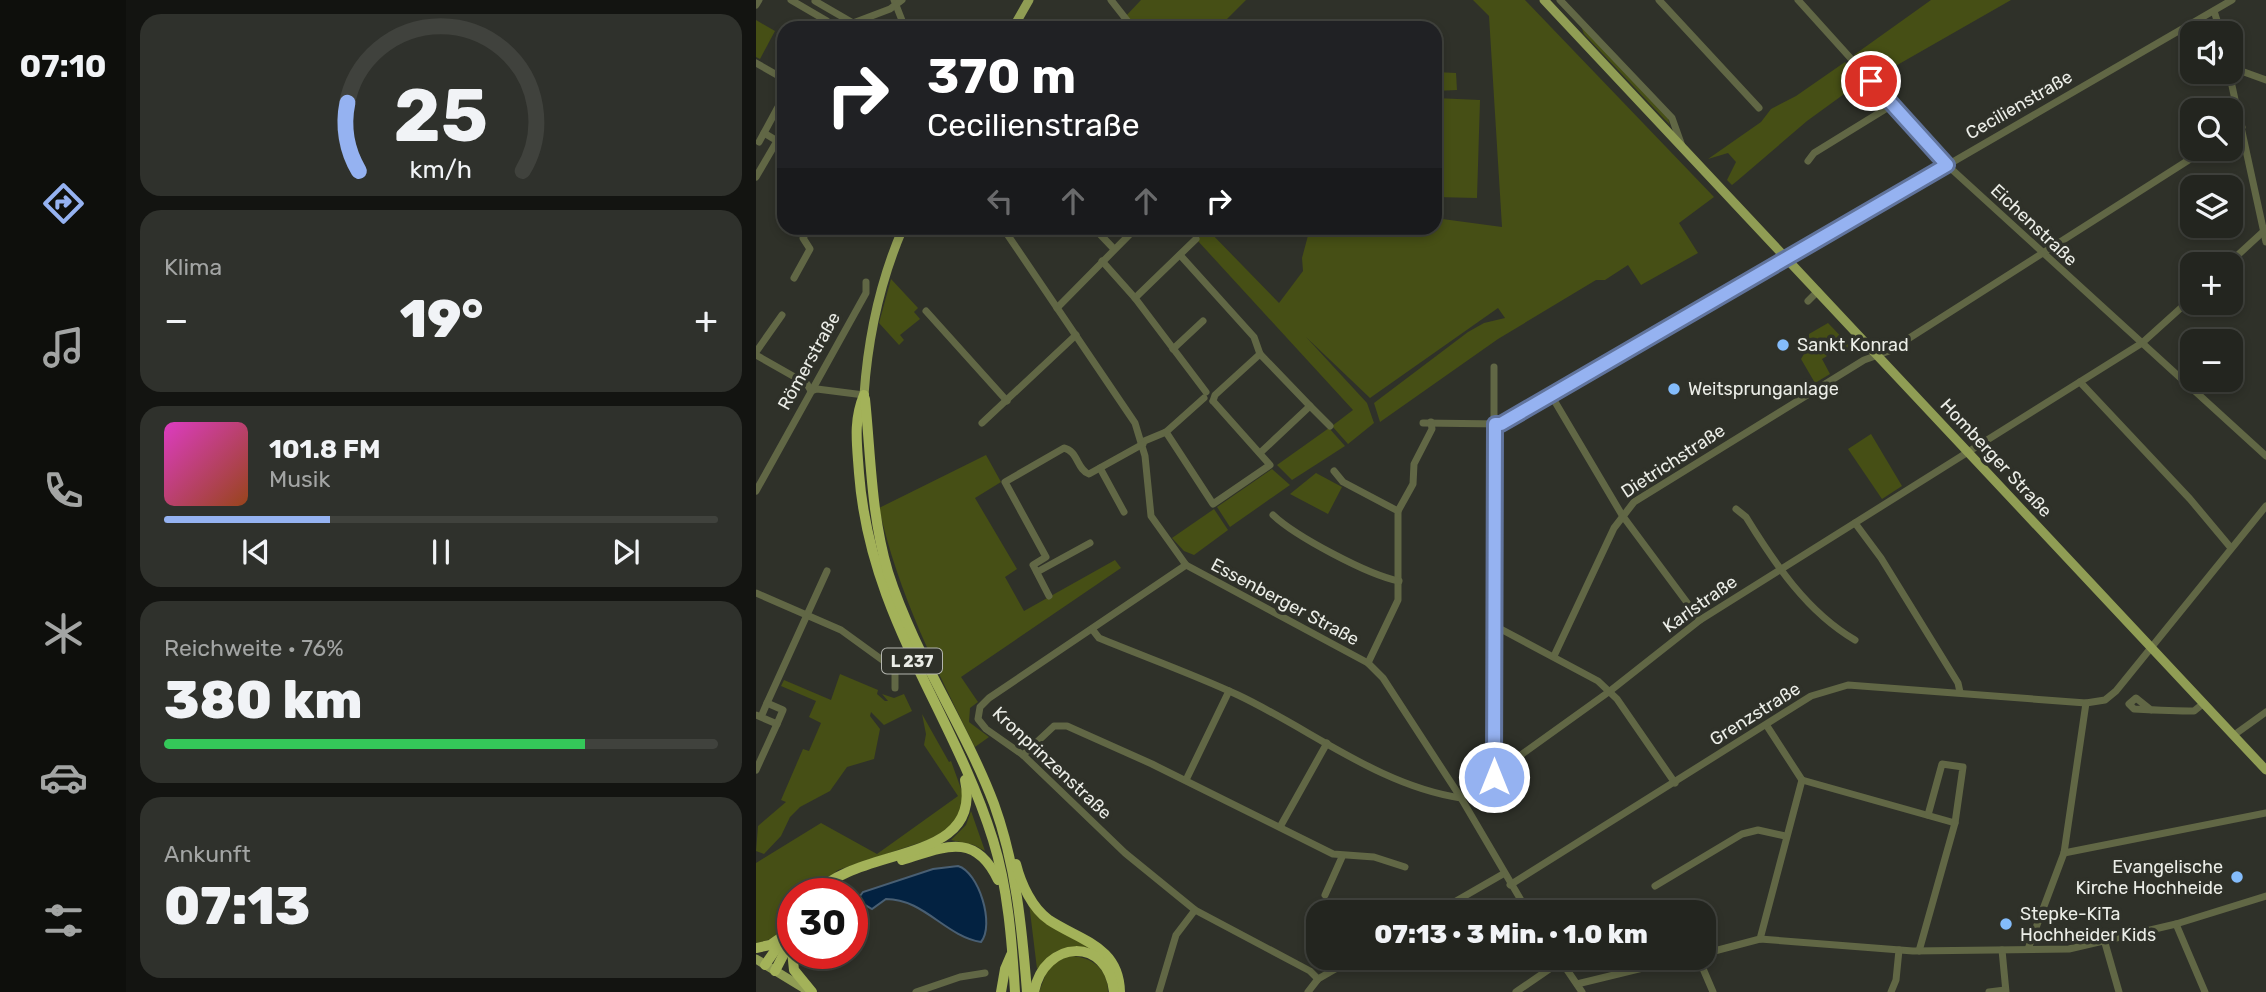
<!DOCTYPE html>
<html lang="de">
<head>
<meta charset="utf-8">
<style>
  body { margin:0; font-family:Rubik,sans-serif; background:#2f312c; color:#f1f3f6; height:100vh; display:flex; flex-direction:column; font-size:26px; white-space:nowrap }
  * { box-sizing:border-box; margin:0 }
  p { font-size:23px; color:#a3a5a4 }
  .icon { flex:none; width:38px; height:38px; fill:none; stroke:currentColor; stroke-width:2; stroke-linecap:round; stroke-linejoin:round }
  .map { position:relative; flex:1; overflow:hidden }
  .side { display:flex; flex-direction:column; gap:14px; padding:14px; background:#131411; width:630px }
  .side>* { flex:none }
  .guide { position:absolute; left:21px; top:21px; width:665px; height:214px; border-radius:21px; box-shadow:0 4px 10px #0003,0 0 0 2px #40423d; background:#202124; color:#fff; overflow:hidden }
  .tools { position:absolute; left:1424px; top:21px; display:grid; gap:14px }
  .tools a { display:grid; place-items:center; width:63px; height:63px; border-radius:14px; background:#23251f; box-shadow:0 4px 10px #0003,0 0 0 2px #40423d; font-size:35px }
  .speed { position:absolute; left:21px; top:878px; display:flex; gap:14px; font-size:35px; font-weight:700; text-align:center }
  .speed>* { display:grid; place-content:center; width:91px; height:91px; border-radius:50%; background:#23251f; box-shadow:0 4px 10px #0003,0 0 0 2px #40423d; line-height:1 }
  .speed .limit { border:10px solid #d22; background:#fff; color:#111 }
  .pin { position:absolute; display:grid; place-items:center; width:60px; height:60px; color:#fff; margin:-30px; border:4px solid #fff; border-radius:50%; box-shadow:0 2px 7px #0007 }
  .me { position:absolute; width:77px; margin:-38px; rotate:0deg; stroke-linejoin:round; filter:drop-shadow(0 0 5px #0008) }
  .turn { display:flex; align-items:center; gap:24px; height:147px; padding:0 35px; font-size:32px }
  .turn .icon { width:91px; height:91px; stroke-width:2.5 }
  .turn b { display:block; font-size:49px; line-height:60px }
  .lanes { display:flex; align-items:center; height:66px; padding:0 35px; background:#0003; justify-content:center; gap:35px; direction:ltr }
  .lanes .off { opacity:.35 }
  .big { font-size:52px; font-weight:800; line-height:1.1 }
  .side .tile { flex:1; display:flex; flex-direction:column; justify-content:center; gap:10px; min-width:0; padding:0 24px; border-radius:21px; background:#2f312c }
  .side .dial { align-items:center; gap:0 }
  .dial svg { height:182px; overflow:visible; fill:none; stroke:#40423d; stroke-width:7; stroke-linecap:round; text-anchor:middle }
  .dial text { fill:#f1f3f6; stroke:none }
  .song { display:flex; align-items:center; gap:21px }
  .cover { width:84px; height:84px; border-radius:10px; background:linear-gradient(135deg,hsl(310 70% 55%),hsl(20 70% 35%)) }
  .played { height:7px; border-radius:4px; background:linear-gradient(90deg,#95b2f1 30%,#40423d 30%) }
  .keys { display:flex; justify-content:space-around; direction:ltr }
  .heat { display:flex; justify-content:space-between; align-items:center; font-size:38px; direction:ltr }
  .charge { height:10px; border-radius:5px; background:linear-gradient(90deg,#34c759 76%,#40423d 0) }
  .trip { position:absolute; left:550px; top:900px; width:410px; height:70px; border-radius:21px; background:#23251f; box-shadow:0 4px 10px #0003,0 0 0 2px #40423d; font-weight:800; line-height:70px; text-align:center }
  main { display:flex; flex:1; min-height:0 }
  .tabs { display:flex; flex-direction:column; width:126px; justify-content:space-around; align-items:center; background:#0e0f0c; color:#a3a5a4 }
  .tabs .icon { width:49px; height:49px }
  .tabs .active { color:#95b2f1 }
  .tabs b { font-size:32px; color:#f1f3f6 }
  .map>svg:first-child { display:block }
  .green { fill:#464f15 }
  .water { fill:#032241; stroke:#495f73; stroke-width:2 }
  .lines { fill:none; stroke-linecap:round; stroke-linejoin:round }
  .minor { stroke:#616745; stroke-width:7 }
  .major { stroke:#909d54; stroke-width:9 }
  .highway { stroke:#a3b259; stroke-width:10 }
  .route-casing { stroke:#61749d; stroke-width:18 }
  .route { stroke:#95b2f1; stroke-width:12 }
  .poi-dot { fill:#84bcfb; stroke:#2f3129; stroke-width:2.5 }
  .labels { text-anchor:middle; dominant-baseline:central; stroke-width:7; stroke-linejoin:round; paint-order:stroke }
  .shield { fill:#2f3129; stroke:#b3b5ae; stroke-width:2 }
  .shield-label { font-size:16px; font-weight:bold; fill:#ebede7 }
  .street-label { font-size:18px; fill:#ebede7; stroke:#2f3129 }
  .poi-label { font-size:18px; fill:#ebede7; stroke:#2f3129; text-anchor:start }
</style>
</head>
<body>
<main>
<nav class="tabs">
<b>07:10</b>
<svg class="icon active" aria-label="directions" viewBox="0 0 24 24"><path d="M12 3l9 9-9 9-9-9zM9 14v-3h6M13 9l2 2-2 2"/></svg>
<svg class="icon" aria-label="music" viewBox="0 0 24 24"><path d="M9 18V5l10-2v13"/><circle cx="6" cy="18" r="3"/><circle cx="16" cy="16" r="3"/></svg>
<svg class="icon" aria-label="phone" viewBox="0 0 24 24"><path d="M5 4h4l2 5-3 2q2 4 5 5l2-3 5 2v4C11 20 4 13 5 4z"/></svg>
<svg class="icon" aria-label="climate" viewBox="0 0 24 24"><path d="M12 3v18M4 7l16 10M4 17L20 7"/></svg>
<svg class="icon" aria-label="car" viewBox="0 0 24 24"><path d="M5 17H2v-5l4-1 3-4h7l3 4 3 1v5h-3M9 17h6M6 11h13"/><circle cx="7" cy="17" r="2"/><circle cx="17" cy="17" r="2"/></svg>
<svg class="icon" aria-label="filters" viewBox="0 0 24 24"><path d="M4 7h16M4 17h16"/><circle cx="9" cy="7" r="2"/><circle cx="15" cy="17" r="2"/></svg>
</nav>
<section class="side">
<div class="tile dial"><svg viewBox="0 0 100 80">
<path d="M14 69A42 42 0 1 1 86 69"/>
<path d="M14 69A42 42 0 0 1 9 39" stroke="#95b2f1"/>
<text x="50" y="56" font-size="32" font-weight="700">25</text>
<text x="50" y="72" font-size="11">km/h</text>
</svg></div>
<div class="tile"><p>Klima</p>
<div class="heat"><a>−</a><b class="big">19°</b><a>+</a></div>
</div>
<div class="tile">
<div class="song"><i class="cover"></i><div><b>101.8 FM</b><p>Musik</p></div></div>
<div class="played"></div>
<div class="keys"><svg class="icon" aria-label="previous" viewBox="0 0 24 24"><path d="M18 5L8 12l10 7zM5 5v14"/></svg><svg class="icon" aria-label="pause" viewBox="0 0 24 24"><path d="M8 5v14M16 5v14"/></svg><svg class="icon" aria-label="next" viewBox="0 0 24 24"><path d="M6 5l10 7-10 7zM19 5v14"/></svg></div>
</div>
<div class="tile"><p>Reichweite · 76%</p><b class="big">380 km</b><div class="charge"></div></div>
<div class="tile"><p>Ankunft</p><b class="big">07:13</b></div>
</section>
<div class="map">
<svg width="1510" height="992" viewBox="0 0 1510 992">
  <rect width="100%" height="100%" fill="#2f3129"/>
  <!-- green -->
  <g class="green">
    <path d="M385,0H490L462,28H379L369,17Z"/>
    <path d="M717,0H769L958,197L923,223L942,253L885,285L872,265L849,280H840L742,339L624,422L618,403L712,332L728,323L749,318L742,308L614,398L550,337L611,403L618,423L592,444L576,426L597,410L430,228H450L523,303L547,271L546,258L554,228H679V218L746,227L733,16Z"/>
    <path d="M1175,0H1255L1136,68L1127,77L1126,86L1098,55Z"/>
    <path d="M0,20L19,31L4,59L0,57Z"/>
    <path d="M825,26L912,118L914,125L828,34Z"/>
    <path d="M1089,62L1106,81L1051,121L981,181L976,185L971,180L980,162L972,153L952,159L1005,122L1015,109L1040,96Z"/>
    <path d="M679,72L700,73L701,90L679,91Z"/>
    <path d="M679,98L724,100L721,198L679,197Z"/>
    <path d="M135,279L162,308L158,312L164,319L144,335L148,340L143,345L123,323Z"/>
    <path d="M1072,323L1095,347L1073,354L1053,340V334Z"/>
    <path d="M1054,344L1071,356L1066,359L1074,374L1059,383L1045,359Z"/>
    <path d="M573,428L589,446L536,480L521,465Z"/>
    <path d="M1115,434L1146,486L1126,499L1092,449Z"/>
    <path d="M230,455L245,482L219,498L261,569L249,577L268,611L359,560L365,568L205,677L222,702L214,708L213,722L233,737L219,747C180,669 142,593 123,508Z"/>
    <path d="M516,469L534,485L474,527L461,507Z"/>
    <path d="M560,473L586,487L572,514L534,494Z"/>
    <path d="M458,509L472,530L438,555L428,551L416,538Z"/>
    <path d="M84,674L122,690L121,694L129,701H132L126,694L138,698L148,694L156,711L128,725L115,712L114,716L124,729L118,759L91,767L74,791L44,807L34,817L25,836L8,854L0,851L2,826L30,802L25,800L47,749L53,751L65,723L53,717L60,701L25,686L28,680L75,700Z"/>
    <path d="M166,714L193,762L195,761L208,797L207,808L197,826L172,840L82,870L53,894H37C37,921 29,938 0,943V863L65,823L121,854L202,796L168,745L170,734Z"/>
    <path d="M215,811L229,851L218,845L195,840L210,825Z"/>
    <path d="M273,903L331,942L356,971L317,947L299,952L281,969Z"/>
    <path d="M312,956C335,956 352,968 352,992H283L293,966Z"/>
  </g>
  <!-- water -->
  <path class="water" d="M202,866C223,872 239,925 225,942C189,936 168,899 130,899L116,909L101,900L107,892L177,869Z"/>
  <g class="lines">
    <!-- minor -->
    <g class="minor">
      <path d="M35,0L71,21"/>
      <path d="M138,0L149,28"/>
      <path d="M355,0L377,28"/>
      <path d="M804,0L916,118L926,146"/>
      <path d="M903,0L1003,108"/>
      <path d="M1042,0L1191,165L1510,456"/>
      <path d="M59,1L97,23L134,9L146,0"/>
      <path d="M0,5L3,0"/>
      <path d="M1458,11L1465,33"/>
      <path d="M0,63L28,79"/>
      <path d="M1473,72L1510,242"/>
      <path d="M1474,76L1488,72L1510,80"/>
      <path d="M1475,132L1486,127"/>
      <path d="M8,133L28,145"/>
      <path d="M3,142L28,96"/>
      <path d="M1052,161L1058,153L1136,105"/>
      <path d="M0,177L21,141"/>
      <path d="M247,228L379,423L389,456L395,516L430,565L612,663L627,678L705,798L772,912"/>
      <path d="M338,228L358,249"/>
      <path d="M424,255L498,337L504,354"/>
      <path d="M346,261L379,298L450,392"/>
      <path d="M1472,264L1509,230"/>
      <path d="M38,278L54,249L47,238L53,228"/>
      <path d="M379,298L440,239"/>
      <path d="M1052,301L1062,291"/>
      <path d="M301,308L380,228"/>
      <path d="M170,311L251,401"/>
      <path d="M417,349L447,321"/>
      <path d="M0,352L26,315"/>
      <path d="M0,355L51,384L55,391"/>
      <path d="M1324,382L1434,499L1475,548"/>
      <path d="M55,391L61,389L108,395"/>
      <path d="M795,395L866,515L944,620"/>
      <path d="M457,401L459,395L504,354L554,406L504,453"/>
      <path d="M554,406L574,426"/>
      <path d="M226,423L320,335"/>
      <path d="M667,423L745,424L1476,0"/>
      <path d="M410,432L457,504L514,465L457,401"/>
      <path d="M386,442L410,432L448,398"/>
      <path d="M344,468L368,512"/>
      <path d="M578,471L587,482L642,511V600L612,663"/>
      <path d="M0,491L110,293V282"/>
      <path d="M980,509L990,517C1019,564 1051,612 1099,640"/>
      <path d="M642,511L657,484L658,464L676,429L675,422"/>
      <path d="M517,515C539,536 612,575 643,581"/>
      <path d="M1099,523L1125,558L1202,683L1204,692"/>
      <path d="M430,565L233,698L224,707L222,719L230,729L267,755L369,853L439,910L554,971L562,979"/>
      <path d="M281,572L334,543"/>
      <path d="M0,593L85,630L136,667L139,673V688"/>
      <path d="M293,596L277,565L290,557L249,482L308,448C322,451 321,470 333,474L387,444"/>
      <path d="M739,626L842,681L861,699L919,783"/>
      <path d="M336,629L343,638C389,657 437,674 482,695C556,730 624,786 705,798L854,691L944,620L1386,343L1437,297"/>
      <path d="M798,656L858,528L878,502L1108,360L1133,351L1450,149"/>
      <path d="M11,703L71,571"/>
      <path d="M1395,710L1380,698L1373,704L1378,709C1398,710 1418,711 1438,711L1448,703"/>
      <path d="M0,715L21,724L27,710L11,703L5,717"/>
      <path d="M1011,726L1046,780L1199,823"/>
      <path d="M1478,735L1510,712"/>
      <path d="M267,755L298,726H311L396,764L577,854L618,857L649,867"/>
      <path d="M0,770L21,724"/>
      <path d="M738,777V367"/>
      <path d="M430,780L473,691"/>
      <path d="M524,827L571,743"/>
      <path d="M1308,853L1510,813"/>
      <path d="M754,885L1055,696L1092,685L1330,703L1349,700L1360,691L1510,506"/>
      <path d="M899,886L986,834L1002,830L1029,836"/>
      <path d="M569,895L586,857"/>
      <path d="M681,912L747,874"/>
      <path d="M1420,924L1449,992"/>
      <path d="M1004,939L1046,780"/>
      <path d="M1349,943L1363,992"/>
      <path d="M1272,949L1308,853L1330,703"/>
      <path d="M1246,950L1250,992"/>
      <path d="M1163,951L1199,823L1207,767L1186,764L1172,815"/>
      <path d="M947,954L1004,939L1157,951L1313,949L1420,924L1510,896"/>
      <path d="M942,957L957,992"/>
      <path d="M803,958L826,992"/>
      <path d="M821,984L932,957"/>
      <path d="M160,992L204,977L229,973"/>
      <path d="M403,992L420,935L439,910"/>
      <path d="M552,992L562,979L600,957"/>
      <path d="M760,992L805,961"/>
      <path d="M1135,992L1140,980L1143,950"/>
      <path d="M1233,992L1249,990"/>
    </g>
    <!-- major -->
    <g class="major">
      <path d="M788,0L1510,770"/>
      <path d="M257,28L273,0"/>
      <path d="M108,395C112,337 124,281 147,228"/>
      <path d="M0,959L54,992"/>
    </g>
    <!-- highway -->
    <g class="highway">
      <path d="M108,395C97,421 101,444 103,473C114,617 196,709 237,840C252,888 256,942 259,992"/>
      <path d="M109,399C115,457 115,515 132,572C158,654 208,725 238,804C260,865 266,928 271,992"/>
      <path d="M146,860C188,847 219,831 242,880"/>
      <path d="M260,864C265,884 276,908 293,920C325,941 363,946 364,992"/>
      <path d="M59,894C103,845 227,865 209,780"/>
      <path d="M35,941L38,970L56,992"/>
      <path d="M0,948L14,945L27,936"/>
      <path d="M9,965L37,925"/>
      <path d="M19,971L33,944"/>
      <path d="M245,992L249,969L255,955"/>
      <path d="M278,992C288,939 352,936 358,992"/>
    </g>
  </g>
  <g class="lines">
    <defs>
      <path id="route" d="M738,777L739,424H745L795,395L1191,165L1115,81"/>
    </defs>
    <!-- route casing -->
    <use href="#route" class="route-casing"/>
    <!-- route -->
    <use href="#route" class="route"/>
  </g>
  <!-- markers -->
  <g class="poi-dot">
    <circle cx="1027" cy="345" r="7"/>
    <circle cx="918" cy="389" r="7"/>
    <circle cx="1481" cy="877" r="7"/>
    <circle cx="1250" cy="924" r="7"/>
  </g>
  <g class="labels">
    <!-- shield labels -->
    <rect class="shield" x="126" y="648.5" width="60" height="25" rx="5"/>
    <g class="shield-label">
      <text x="156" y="661">L 237</text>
    </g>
    <!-- street labels -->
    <g class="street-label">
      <text transform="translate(1263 105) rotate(-30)">Cecilienstraße</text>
      <text transform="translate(1278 225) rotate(43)">Eichenstraße</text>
      <text transform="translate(53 361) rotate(-61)">Römerstraße</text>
      <text transform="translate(1240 458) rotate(47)">Homberger Straße</text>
      <text transform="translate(917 461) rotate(-33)">Dietrichstraße</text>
      <text transform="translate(529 602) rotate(28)">Essenberger Straße</text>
      <text transform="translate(944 604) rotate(-35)">Karlstraße</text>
      <text transform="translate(999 714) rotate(-32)">Grenzstraße</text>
      <text transform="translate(296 763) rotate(43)">Kronprinzenstraße</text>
    </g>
    <!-- poi labels -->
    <g class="poi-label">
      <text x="1041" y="345">Sankt Konrad</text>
      <text x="932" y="389">Weitsprunganlage</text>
      <text x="1467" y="867" text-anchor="end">Evangelische<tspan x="1467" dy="21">Kirche Hochheide</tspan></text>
      <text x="1264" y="914">Stepke-KiTa<tspan x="1264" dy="21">Hochheider Kids</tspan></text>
    </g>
  </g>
</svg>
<div class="tools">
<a><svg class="icon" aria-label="sound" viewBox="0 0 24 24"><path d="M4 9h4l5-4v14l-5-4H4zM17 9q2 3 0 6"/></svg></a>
<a><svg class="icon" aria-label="search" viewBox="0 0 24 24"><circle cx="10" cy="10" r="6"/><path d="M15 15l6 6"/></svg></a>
<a><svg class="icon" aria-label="layers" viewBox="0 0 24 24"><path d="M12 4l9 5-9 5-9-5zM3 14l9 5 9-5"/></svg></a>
<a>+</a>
<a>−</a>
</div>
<div class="speed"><div class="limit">30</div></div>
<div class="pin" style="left:1115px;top:81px;background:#d93025"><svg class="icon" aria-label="arrive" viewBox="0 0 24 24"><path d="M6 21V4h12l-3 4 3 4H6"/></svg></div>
<svg class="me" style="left:738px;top:777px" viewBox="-20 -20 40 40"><circle r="17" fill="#95b2f1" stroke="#fff" stroke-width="3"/><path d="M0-11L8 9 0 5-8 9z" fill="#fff"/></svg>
<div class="trip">07:13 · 3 Min. · 1.0 km</div>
<div class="guide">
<div class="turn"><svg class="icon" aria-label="right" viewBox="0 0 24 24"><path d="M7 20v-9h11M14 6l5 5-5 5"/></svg><div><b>370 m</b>Cecilienstraße</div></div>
<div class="lanes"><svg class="icon off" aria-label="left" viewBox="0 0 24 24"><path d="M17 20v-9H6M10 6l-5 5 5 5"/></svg><svg class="icon off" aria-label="ahead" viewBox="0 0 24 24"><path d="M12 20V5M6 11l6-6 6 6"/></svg><svg class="icon off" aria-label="ahead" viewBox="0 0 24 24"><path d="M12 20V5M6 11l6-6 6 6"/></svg><svg class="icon" aria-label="right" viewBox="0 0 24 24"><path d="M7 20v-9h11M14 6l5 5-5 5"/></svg></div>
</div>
</div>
</main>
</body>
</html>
